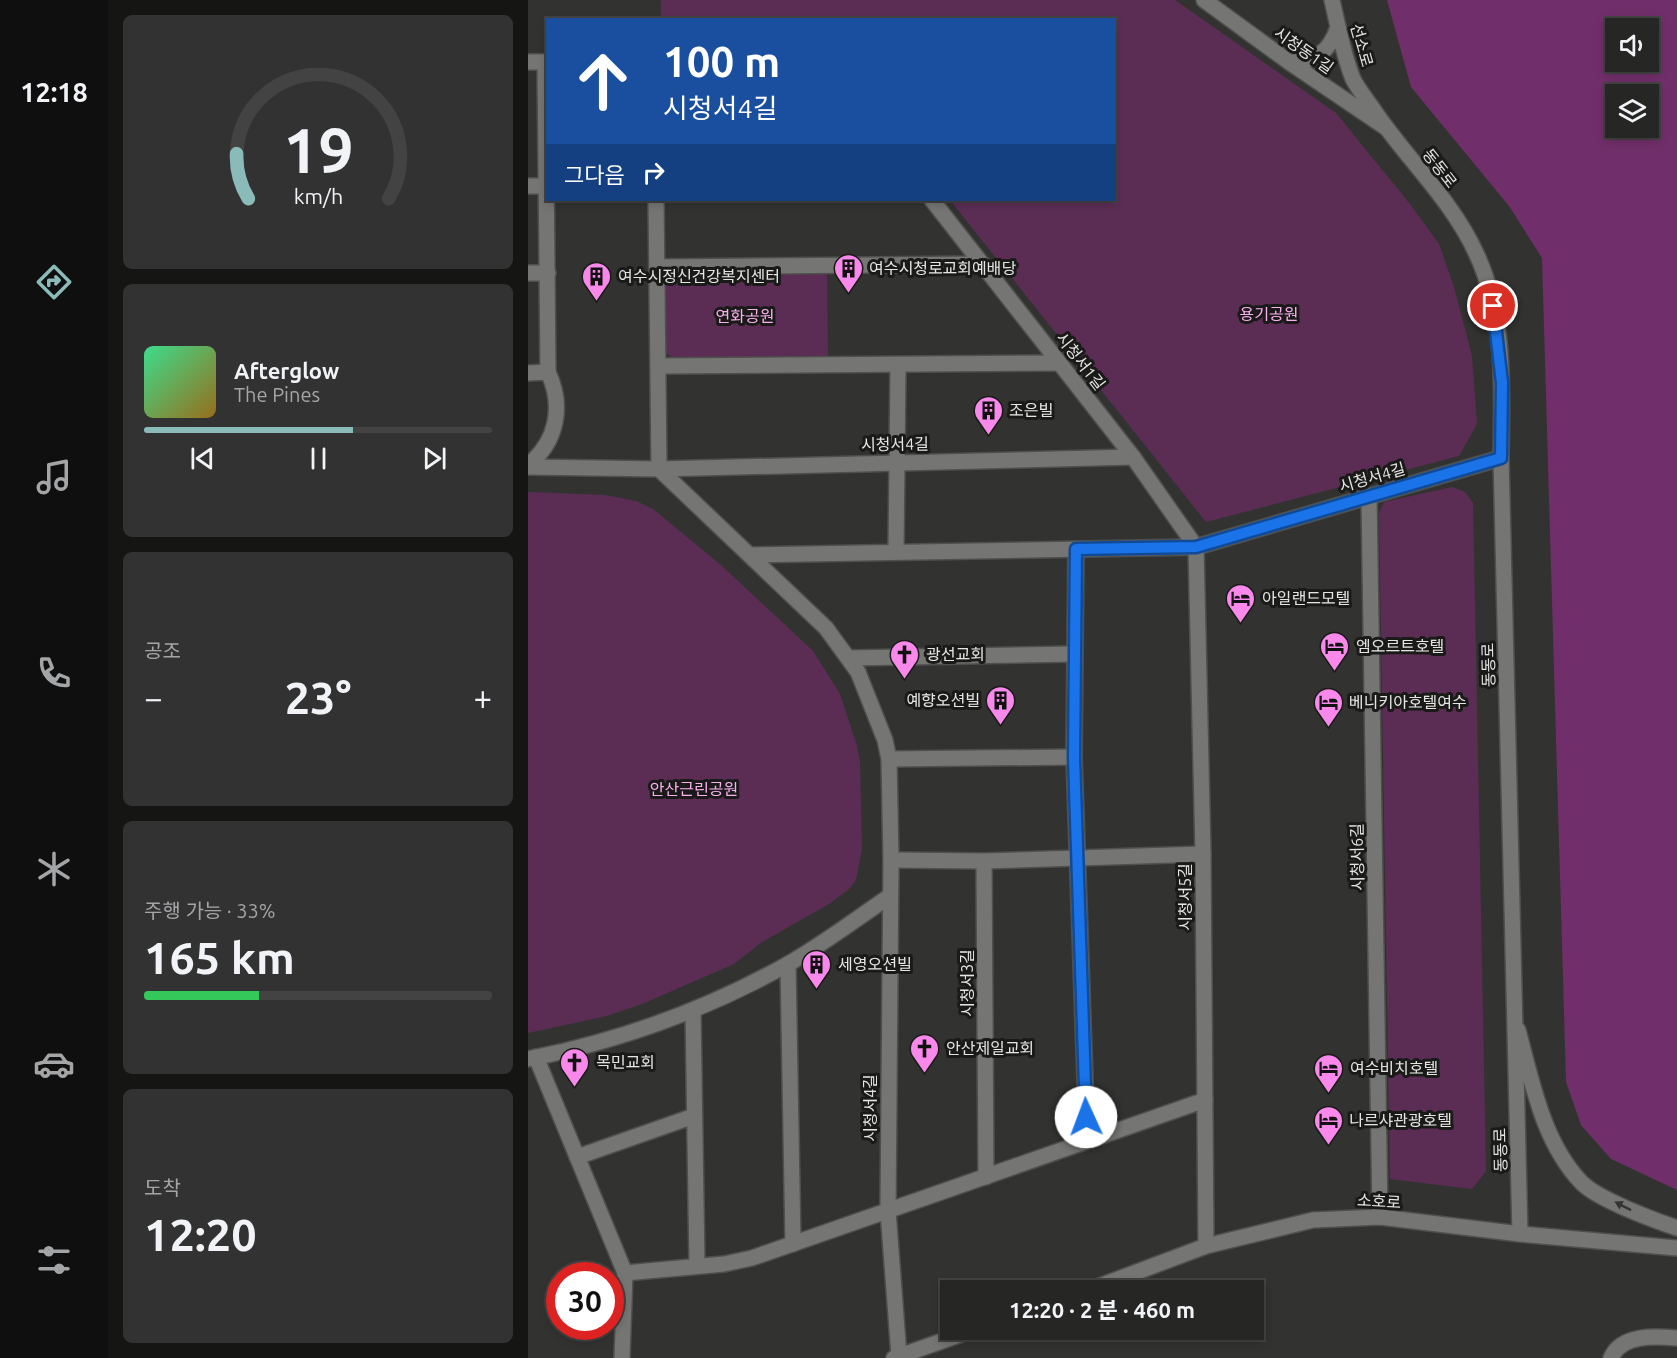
<!DOCTYPE html>
<html lang="ko">
<head>
<meta charset="utf-8">
<style>
  body { margin:0; font-family:Ubuntu,"Noto Sans KR",sans-serif; background:#323232; color:#f1f3f6; height:100vh; display:flex; flex-direction:column; font-size:22px; white-space:nowrap }
  * { box-sizing:border-box; margin:0 }
  p { font-size:20px; color:#a4a5a7 }
  .icon { flex:none; width:33px; height:33px; fill:none; stroke:currentColor; stroke-width:2; stroke-linecap:round; stroke-linejoin:round }
  .map { position:relative; flex:1; overflow:hidden }
  .side { display:flex; flex-direction:column; gap:15px; padding:15px; background:#151514; width:420px }
  .side>* { flex:none }
  .guide { position:absolute; left:18px; top:18px; width:570px; height:183px; border-radius:0px; box-shadow:0 3px 9px #0003,0 0 0 2px #424342; background:#1a4fa0; color:#fff; overflow:hidden }
  .controls { position:absolute; left:1077px; top:18px; display:grid; gap:12px }
  .controls a { display:grid; place-items:center; width:54px; height:54px; border-radius:0px; background:#262625; box-shadow:0 3px 9px #0003,0 0 0 2px #424342; font-size:30px }
  .speed { position:absolute; left:18px; top:1262px; display:flex; gap:12px; font-size:30px; font-weight:700; text-align:center }
  .speed>* { display:grid; place-content:center; width:78px; height:78px; border-radius:50%; background:#262625; box-shadow:0 3px 9px #0003,0 0 0 2px #424342; line-height:1 }
  .speed .limit { border:9px solid #d22; background:#fff; color:#111 }
  .pin { position:absolute; display:grid; place-items:center; width:51px; height:51px; color:#fff; margin:-26px; border:3px solid #fff; border-radius:50%; box-shadow:0 2px 6px #0007 }
  .me { position:absolute; width:66px; margin:-33px; rotate:358deg; stroke-linejoin:round; filter:drop-shadow(0 0 4px #0008) }
  .turn { display:flex; align-items:center; gap:21px; height:126px; padding:0 18px; font-size:27px }
  .turn .icon { width:78px; height:78px; stroke-width:2.5 }
  .turn b { display:block; font-size:42px; line-height:51px }
  .then { display:flex; align-items:center; height:57px; padding:0 18px; background:#0003; gap:12px; font-size:22px }
  .big { font-size:45px; font-weight:700; line-height:1.1 }
  .side .widget { flex:1; display:flex; flex-direction:column; justify-content:center; gap:9px; min-width:0; padding:0 21px; border-radius:9px; background:#323232 }
  .side .dial { align-items:center; gap:0 }
  .dial svg { height:156px; overflow:visible; fill:none; stroke:#424342; stroke-width:7; stroke-linecap:round; text-anchor:middle }
  .dial text { fill:#f1f3f6; stroke:none }
  .song { display:flex; align-items:center; gap:18px }
  .cover { width:72px; height:72px; border-radius:9px; background:linear-gradient(135deg,hsl(150 70% 55%),hsl(40 70% 35%)) }
  .played { height:6px; border-radius:3px; background:linear-gradient(90deg,#8bbbb9 60%,#424342 60%) }
  .keys { display:flex; justify-content:space-around; direction:ltr }
  .heat { display:flex; justify-content:space-between; align-items:center; font-size:33px; direction:ltr }
  .charge { height:9px; border-radius:4px; background:linear-gradient(90deg,#34c759 33%,#424342 0) }
  .trip { position:absolute; left:412px; top:1280px; width:324px; height:60px; border-radius:0px; background:#262625; box-shadow:0 3px 9px #0003,0 0 0 2px #424342; font-weight:700; line-height:60px; text-align:center }
  main { display:flex; flex:1; min-height:0 }
  .menu { display:flex; flex-direction:column; width:108px; justify-content:space-around; align-items:center; background:#0f0f0f; color:#a4a5a7 }
  .menu .icon { width:42px; height:42px }
  .menu .on { color:#8bbbb9 }
  .menu b { font-size:27px; color:#f1f3f6 }
  .map>svg:first-child { display:block }
  .green { fill:#5b2d55 }
  .water { fill:#702f6a; fill-rule:evenodd }
  .lines { fill:none; stroke-linecap:round; stroke-linejoin:round }
  .minor-casing { stroke:#4f504e; stroke-width:18 }
  .tertiary-casing { stroke:#4f504e; stroke-width:18 }
  .minor { stroke:#757673; stroke-width:15 }
  .tertiary { stroke:#757673; stroke-width:15 }
  .oneway { fill:#353634 }
  .route-casing { stroke:#114b97; stroke-width:15 }
  .route { stroke:#1a73e8; stroke-width:10 }
  .labels { text-anchor:middle; dominant-baseline:central; stroke-width:6; stroke-linejoin:round; paint-order:stroke }
  .street-label { font-size:16px; fill:#e5e5e3; stroke:#1a1a19 }
  .poi-label { font-size:16px; fill:#e5e5e3; stroke:#1a1a19; text-anchor:start }
  .park-label { font-size:16px; fill:#faafef; stroke:#1a1a19 }
</style>
</head>
<body>
<main>
<nav class="menu">
<b>12:18</b>
<svg class="icon on" aria-label="directions" viewBox="0 0 24 24"><path d="M12 3l9 9-9 9-9-9zM9 14v-3h6M13 9l2 2-2 2"/></svg>
<svg class="icon" aria-label="music" viewBox="0 0 24 24"><path d="M9 18V5l10-2v13"/><circle cx="6" cy="18" r="3"/><circle cx="16" cy="16" r="3"/></svg>
<svg class="icon" aria-label="phone" viewBox="0 0 24 24"><path d="M5 4h4l2 5-3 2q2 4 5 5l2-3 5 2v4C11 20 4 13 5 4z"/></svg>
<svg class="icon" aria-label="climate" viewBox="0 0 24 24"><path d="M12 3v18M4 7l16 10M4 17L20 7"/></svg>
<svg class="icon" aria-label="car" viewBox="0 0 24 24"><path d="M5 17H2v-5l4-1 3-4h7l3 4 3 1v5h-3M9 17h6M6 11h13"/><circle cx="7" cy="17" r="2"/><circle cx="17" cy="17" r="2"/></svg>
<svg class="icon" aria-label="filters" viewBox="0 0 24 24"><path d="M4 7h16M4 17h16"/><circle cx="9" cy="7" r="2"/><circle cx="15" cy="17" r="2"/></svg>
</nav>
<section class="side">
<div class="widget dial"><svg viewBox="0 0 100 80">
<path d="M14 69A42 42 0 1 1 86 69"/>
<path d="M14 69A42 42 0 0 1 8 46" stroke="#8bbbb9"/>
<text x="50" y="56" font-size="32" font-weight="700">19</text>
<text x="50" y="72" font-size="11">km/h</text>
</svg></div>
<div class="widget">
<div class="song"><i class="cover"></i><div><b>Afterglow</b><p>The Pines</p></div></div>
<div class="played"></div>
<div class="keys"><svg class="icon" aria-label="previous" viewBox="0 0 24 24"><path d="M18 5L8 12l10 7zM5 5v14"/></svg><svg class="icon" aria-label="pause" viewBox="0 0 24 24"><path d="M8 5v14M16 5v14"/></svg><svg class="icon" aria-label="next" viewBox="0 0 24 24"><path d="M6 5l10 7-10 7zM19 5v14"/></svg></div>
</div>
<div class="widget"><p>공조</p>
<div class="heat"><a>−</a><b class="big">23°</b><a>+</a></div>
</div>
<div class="widget"><p>주행 가능 · 33%</p><b class="big">165 km</b><div class="charge"></div></div>
<div class="widget"><p>도착</p><b class="big">12:20</b></div>
</section>
<div class="map">
<svg width="1149" height="1358" viewBox="0 0 1149 1358">
  <rect width="100%" height="100%" fill="#323331"/>
  <!-- green -->
  <g class="green">
    <path d="M133,0H647L808,113L882,204L911,244L926,287L944,356L949,424L931,456L678,522L422,200H586V20H133Z"/>
    <path d="M299,274L300,357L145,358L137,352L135,282L141,275Z"/>
    <path d="M924,487L937,492L945,503L958,1171L944,1189L862,1179L851,513L856,502Z"/>
    <path d="M0,492L77,495L108,501L125,509L193,565L285,651L312,694L329,746L332,762L334,849L328,880L321,889L301,904L234,942L206,964L114,1004L79,1016L0,1033Z"/>
  </g>
  <!-- water -->
  <path class="water" d="M859,0H1149V1190L1083,1159L1053,1125L1038,1082L1014,258L981,206L883,87ZM1088,28H1120V62H1088ZM1088,94H1120V128H1088Z"/>
  <g class="lines">
    <defs>
      <g id="minor">
        <path d="M676,0L761,62L857,127"/>
        <path d="M0,62H20"/>
        <path d="M761,62C787,63 802,51 810,27"/>
        <path d="M0,186H19"/>
        <path d="M128,200L131,469L298,628L330,672L357,740L361,759L363,860L360,1211L371,1356"/>
        <path d="M404,200L605,457L668,547"/>
        <path d="M129,267L454,264"/>
        <path d="M0,273H20"/>
        <path d="M130,366L531,363"/>
        <path d="M0,373L20,372"/>
        <path d="M0,465C29,442 36,406 20,372L17,62"/>
        <path d="M0,467L131,469L605,457"/>
        <path d="M841,496L852,1217"/>
        <path d="M668,547L675,854L678,1246"/>
        <path d="M548,549L546,757L559,1140"/>
        <path d="M368,551L370,365"/>
        <path d="M224,555L668,547L973,458"/>
        <path d="M321,658L547,654"/>
        <path d="M361,759L546,757"/>
        <path d="M363,860L456,861L675,854"/>
        <path d="M456,861L458,1177"/>
        <path d="M260,964L265,1244"/>
        <path d="M165,1011L169,1266"/>
        <path d="M990,1030C1004,1082 1015,1142 1053,1182C1069,1199 1126,1220 1149,1228"/>
        <path d="M8,1057L97,1273L196,1264L224,1258L677,1100"/>
        <path d="M0,1059C91,1041 178,1010 260,964C295,944 328,919 362,896"/>
        <path d="M49,1157L166,1116"/>
        <path d="M94,1358L97,1273"/>
        <path d="M1083,1358C1093,1334 1127,1336 1149,1338"/>
      </g>
      <g id="tertiary">
        <path d="M804,0C810,26 815,54 825,79C830,89 839,100 845,109C877,157 924,200 948,253C978,316 974,390 973,458L992,1234"/>
        <path d="M561,1290L678,1246L785,1220L852,1217L992,1234L1149,1248"/>
        <path d="M366,1358L448,1329"/>
      </g>
    </defs>
    <!-- minor casing -->
    <use href="#minor" class="minor-casing"/>
    <!-- tertiary casing -->
    <use href="#tertiary" class="tertiary-casing"/>
    <!-- minor -->
    <use href="#minor" class="minor"/>
    <!-- tertiary -->
    <use href="#tertiary" class="tertiary"/>
  </g>
  <!-- one-way arrows -->
  <defs><path id="oneway-solid" d="M-6-.8H1V-3.2L6.5 0L1 3.2V.8H-6Z" transform="scale(1.5)"/></defs>
  <use class="oneway" href="#oneway-solid" transform="translate(1095 1206) rotate(-153)"/>
  <g class="lines">
    <defs>
      <path id="route" d="M558,1117L546,758L548,549L668,547L973,458L974,383L965,306"/>
    </defs>
    <!-- route casing -->
    <use href="#route" class="route-casing"/>
    <!-- route -->
    <use href="#route" class="route"/>
  </g>
  <!-- icons -->
  <defs>
    <symbol id="building-pin" viewBox="-11 -11 22 30"><path d="M0 17L-7.5 6A9.5 9.5 0 1 1 7.5 6Z" fill="#f888ea" stroke="#1a1a19"/><path d="M-4-6H4V6H1V3H-1V6H-4ZM-2.5-4.3h1.7v1.8h-1.7ZM.8-4.3h1.7v1.8H.8ZM-2.5-1h1.7V.8h-1.7ZM.8-1h1.7V.8H.8Z" fill="#111"/></symbol>
    <symbol id="hotel-pin" viewBox="-11 -11 22 30"><path d="M0 17L-7.5 6A9.5 9.5 0 1 1 7.5 6Z" fill="#f888ea" stroke="#1a1a19"/><path d="M-6-4.5h1.5V1H6V5H4.5V3h-9V5H-6ZM-4 0a1.8 1.8 0 1 1 3.6 0ZM.5 0V-2.5h3Q6-2.5 6 0Z" fill="#111"/></symbol>
    <symbol id="church-pin" viewBox="-11 -11 22 30"><path d="M0 17L-7.5 6A9.5 9.5 0 1 1 7.5 6Z" fill="#f888ea" stroke="#1a1a19"/><path d="M-1.2-6h2.4v3.5h3.3v2.4h-3.3V6h-2.4V-.1h-3.3v-2.4h3.3Z" fill="#111"/></symbol>
  </defs>
  <g fill-rule="evenodd">
    <use href="#building-pin" x="304" y="252" width="33" height="45"/>
    <use href="#building-pin" x="52" y="260" width="33" height="45"/>
    <use href="#building-pin" x="444" y="394" width="33" height="45"/>
    <use href="#hotel-pin" x="696" y="582" width="33" height="45"/>
    <use href="#hotel-pin" x="790" y="630" width="33" height="45"/>
    <use href="#church-pin" x="360" y="638" width="33" height="45"/>
    <use href="#building-pin" x="456" y="684" width="33" height="45"/>
    <use href="#hotel-pin" x="784" y="686" width="33" height="45"/>
    <use href="#building-pin" x="272" y="948" width="33" height="45"/>
    <use href="#church-pin" x="380" y="1032" width="33" height="45"/>
    <use href="#church-pin" x="30" y="1046" width="33" height="45"/>
    <use href="#hotel-pin" x="784" y="1052" width="33" height="45"/>
    <use href="#hotel-pin" x="784" y="1104" width="33" height="45"/>
  </g>
  <g class="labels">
    <!-- street labels -->
    <g class="street-label">
      <text transform="translate(834 45) rotate(74)">선소로</text>
      <text transform="translate(776 50) rotate(35)">시청동1길</text>
      <text transform="translate(912 168) rotate(52)">동동로</text>
      <text transform="translate(553 361) rotate(52)">시청서1길</text>
      <text transform="translate(367 444) rotate(-1)">시청서4길</text>
      <text transform="translate(844 477) rotate(-16)">시청서4길</text>
      <text transform="translate(960 665) rotate(-91)">동동로</text>
      <text transform="translate(829 857) rotate(-91)">시청서6길</text>
      <text transform="translate(657 897) rotate(-90)">시청서5길</text>
      <text transform="translate(439 983) rotate(-90)">시청서3길</text>
      <text transform="translate(342 1108) rotate(-90)">시청서4길</text>
      <text transform="translate(972 1150) rotate(-91)">동동로</text>
      <text transform="translate(851 1201) rotate(3)">소호로</text>
    </g>
    <!-- poi labels -->
    <g class="poi-label">
      <text x="341" y="268">여수시청로교회예배당</text>
      <text x="90" y="276">여수시정신건강복지센터</text>
      <text x="481" y="410">조은빌</text>
      <text x="734" y="598">아일랜드모텔</text>
      <text x="828" y="646">엠오르트호텔</text>
      <text x="398" y="654">광선교회</text>
      <text x="452" y="700" text-anchor="end">예향오션빌</text>
      <text x="821" y="702">베니키아호텔여수</text>
      <text x="310" y="964">세영오션빌</text>
      <text x="418" y="1048">안산제일교회</text>
      <text x="68" y="1062">목민교회</text>
      <text x="822" y="1068">여수비치호텔</text>
      <text x="821" y="1120">나르샤관광호텔</text>
    </g>
    <!-- park labels -->
    <g class="park-label">
      <text x="741" y="314">용기공원</text>
      <text x="217" y="316">연화공원</text>
      <text x="166" y="789">안산근린공원</text>
    </g>
  </g>
</svg>
<div class="controls">
<a><svg class="icon" aria-label="sound" viewBox="0 0 24 24"><path d="M4 9h4l5-4v14l-5-4H4zM17 9q2 3 0 6"/></svg></a>
<a><svg class="icon" aria-label="layers" viewBox="0 0 24 24"><path d="M12 4l9 5-9 5-9-5zM3 14l9 5 9-5"/></svg></a>
</div>
<div class="speed"><div class="limit">30</div></div>
<div class="pin" style="left:965px;top:306px;background:#d93025"><svg class="icon" aria-label="arrive" viewBox="0 0 24 24"><path d="M6 21V4h12l-3 4 3 4H6"/></svg></div>
<svg class="me" style="left:558px;top:1117px" viewBox="-20 -20 40 40"><circle r="19" fill="#fff"/><path d="M0-13L10 11 0 6-10 11z" fill="#1a73e8"/></svg>
<div class="trip">12:20 · 2 분 · 460 m</div>
<div class="guide">
<div class="turn"><svg class="icon" aria-label="ahead" viewBox="0 0 24 24"><path d="M12 20V5M6 11l6-6 6 6"/></svg><div><b>100 m</b>시청서4길</div></div>
<div class="then">그다음<svg class="icon" aria-label="right" viewBox="0 0 24 24"><path d="M7 20v-9h11M14 6l5 5-5 5"/></svg></div>
</div>
</div>
</main>
</body>
</html>
